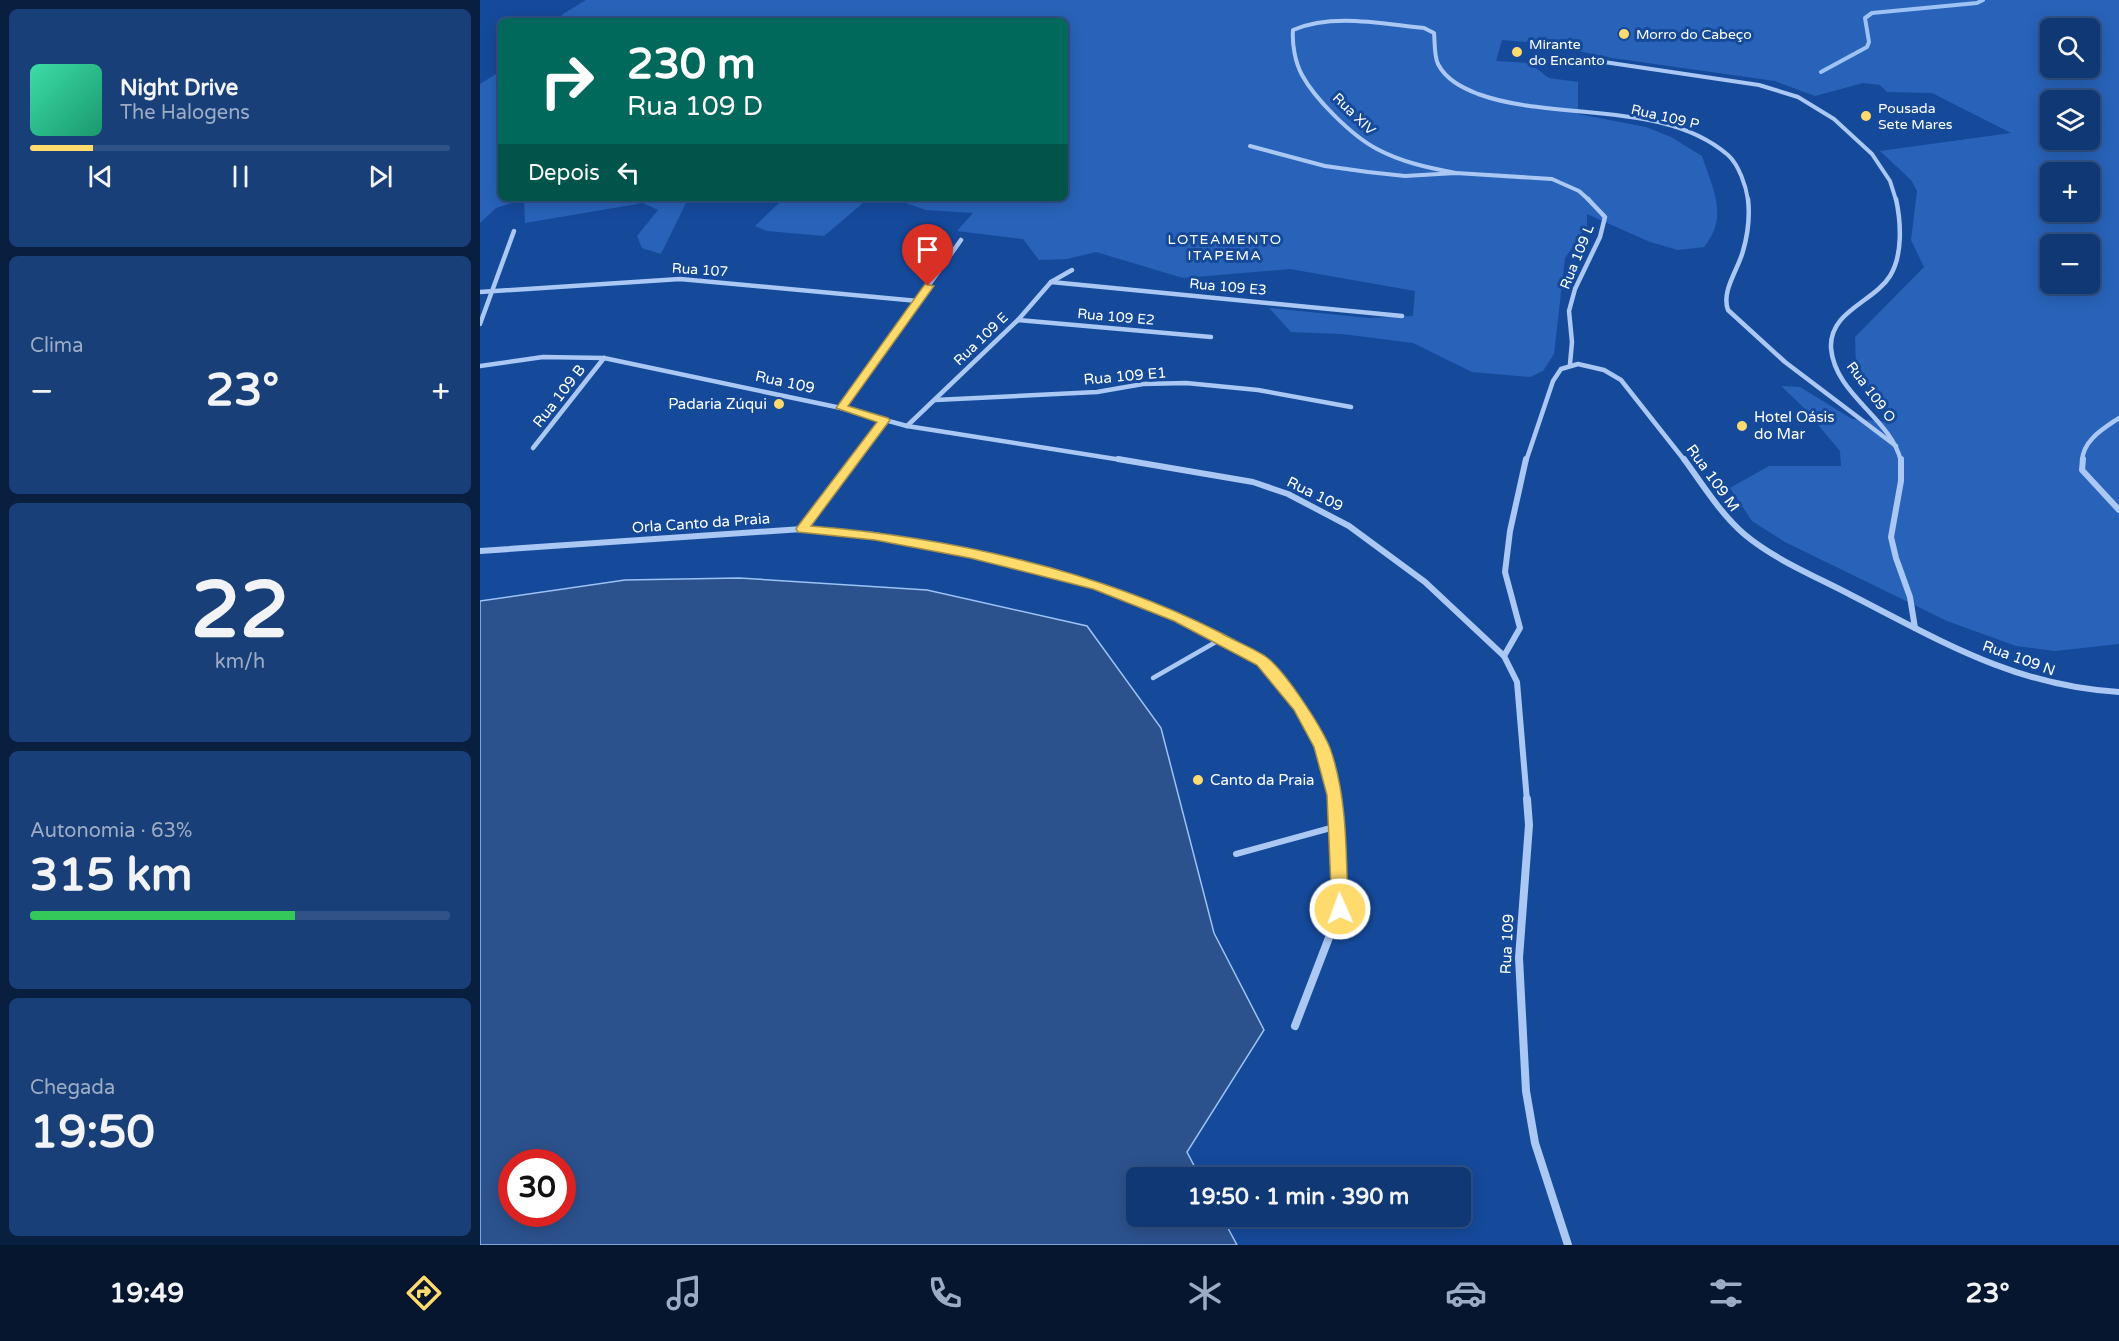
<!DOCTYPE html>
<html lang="pt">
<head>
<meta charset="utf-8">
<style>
  body { margin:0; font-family:"Varela Round",sans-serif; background:#193f79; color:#f1f3f6; height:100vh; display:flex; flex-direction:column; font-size:22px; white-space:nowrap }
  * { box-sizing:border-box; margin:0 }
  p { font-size:20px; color:#9cacc5 }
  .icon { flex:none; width:33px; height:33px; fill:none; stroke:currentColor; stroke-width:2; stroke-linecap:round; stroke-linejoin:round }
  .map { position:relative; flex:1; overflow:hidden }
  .drawer { display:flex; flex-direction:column; gap:9px; padding:9px; background:#091f40; width:480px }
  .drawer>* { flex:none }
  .guide { position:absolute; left:18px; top:18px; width:570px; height:183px; border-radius:9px; box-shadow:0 3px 15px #0003,0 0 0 2px #305286; background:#00695c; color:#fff; overflow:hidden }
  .buttons { position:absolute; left:1560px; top:18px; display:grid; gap:12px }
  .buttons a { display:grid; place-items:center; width:60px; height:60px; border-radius:9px; background:#103874; box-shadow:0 3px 15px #0003,0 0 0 2px #305286; font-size:30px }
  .speed { position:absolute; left:18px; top:1149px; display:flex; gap:12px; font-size:30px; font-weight:700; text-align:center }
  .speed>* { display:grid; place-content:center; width:78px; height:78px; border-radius:50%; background:#103874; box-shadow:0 3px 15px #0003,0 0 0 2px #305286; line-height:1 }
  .speed .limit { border:9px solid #d22; background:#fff; color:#111 }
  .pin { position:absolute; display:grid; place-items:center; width:51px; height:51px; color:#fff; margin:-62px -26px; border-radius:50% 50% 50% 0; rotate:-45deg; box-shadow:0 0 6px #0007 }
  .pin .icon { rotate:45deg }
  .me { position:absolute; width:66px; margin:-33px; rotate:358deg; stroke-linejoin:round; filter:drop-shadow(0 0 4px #0008) }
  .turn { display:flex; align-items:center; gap:21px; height:126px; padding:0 30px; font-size:27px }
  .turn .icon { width:78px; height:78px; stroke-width:2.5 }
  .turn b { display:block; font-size:42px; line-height:51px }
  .then { display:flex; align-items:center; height:57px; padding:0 30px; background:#0003; gap:12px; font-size:22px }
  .big { font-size:45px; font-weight:700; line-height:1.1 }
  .drawer .widget { flex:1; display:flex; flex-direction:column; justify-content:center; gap:9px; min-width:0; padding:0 21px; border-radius:9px; background:#193f79 }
  .drawer .dial { align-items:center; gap:0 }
  .dial b { font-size:78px; line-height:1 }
  .song { display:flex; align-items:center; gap:18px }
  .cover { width:72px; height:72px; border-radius:9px; background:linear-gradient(135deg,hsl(160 70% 55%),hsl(160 70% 35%)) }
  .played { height:6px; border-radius:3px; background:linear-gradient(90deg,#ffda6c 15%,#305286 15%) }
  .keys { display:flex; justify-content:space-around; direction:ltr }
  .heat { display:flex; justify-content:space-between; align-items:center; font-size:33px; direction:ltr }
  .charge { height:9px; border-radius:4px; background:linear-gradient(90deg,#34c759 63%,#305286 0) }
  .trip { position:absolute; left:646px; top:1167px; width:345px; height:60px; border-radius:9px; background:#103874; box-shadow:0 3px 15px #0003,0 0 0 2px #305286; font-weight:700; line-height:60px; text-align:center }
  .dock { display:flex; height:96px; justify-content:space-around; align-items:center; background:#06162e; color:#9cacc5 }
  .dock .icon { width:42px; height:42px }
  .dock .current { color:#ffda6c }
  .dock b { font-size:27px; color:#f1f3f6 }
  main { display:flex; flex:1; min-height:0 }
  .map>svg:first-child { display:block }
  .green { fill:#2863b9; fill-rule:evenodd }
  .water { fill:#2c528e; stroke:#9dc2f5; stroke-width:1.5; fill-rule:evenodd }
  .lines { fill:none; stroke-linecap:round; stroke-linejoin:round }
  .stream { stroke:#9dc2f5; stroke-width:4 }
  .lane-far1 { stroke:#aac8f3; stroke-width:4.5 }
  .lane { stroke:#aac8f3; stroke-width:6 }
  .street-far3 { stroke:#aac8f3; stroke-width:4 }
  .street-far2 { stroke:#aac8f3; stroke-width:4.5 }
  .street-far1 { stroke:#aac8f3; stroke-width:6 }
  .street { stroke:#aac8f3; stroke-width:8 }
  .route { fill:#ffda6c; stroke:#a68e46; stroke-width:1.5 }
  .poi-dot { fill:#ffda6c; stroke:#154a9b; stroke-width:2 }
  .labels { text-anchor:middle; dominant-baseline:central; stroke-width:6; stroke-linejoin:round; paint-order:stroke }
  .far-poi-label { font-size:14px; fill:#fff; stroke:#154a9b; text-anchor:start }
  .far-street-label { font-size:14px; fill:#fff; stroke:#154a9b }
  .far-neighbourhood-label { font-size:14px; letter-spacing:1.5px; fill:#fff; stroke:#154a9b }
  .street-label { font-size:15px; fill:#fff; stroke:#154a9b }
  .poi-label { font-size:15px; fill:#fff; stroke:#154a9b; text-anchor:start }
</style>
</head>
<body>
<main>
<section class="drawer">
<div class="widget">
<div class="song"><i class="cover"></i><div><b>Night Drive</b><p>The Halogens</p></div></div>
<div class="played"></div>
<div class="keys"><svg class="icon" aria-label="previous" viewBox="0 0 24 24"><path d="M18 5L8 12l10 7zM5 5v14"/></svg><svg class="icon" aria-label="pause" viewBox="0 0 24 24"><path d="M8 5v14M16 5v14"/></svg><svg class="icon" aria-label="next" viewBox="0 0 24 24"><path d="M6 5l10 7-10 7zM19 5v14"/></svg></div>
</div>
<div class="widget"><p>Clima</p>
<div class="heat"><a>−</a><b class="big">23°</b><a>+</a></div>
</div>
<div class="widget dial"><b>22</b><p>km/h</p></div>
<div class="widget"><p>Autonomia · 63%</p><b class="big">315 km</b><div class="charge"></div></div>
<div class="widget"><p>Chegada</p><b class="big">19:50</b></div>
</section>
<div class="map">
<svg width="1639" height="1245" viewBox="0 0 1639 1245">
  <rect width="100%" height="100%" fill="#154a9b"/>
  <!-- green -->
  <g class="green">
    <path d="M106,0H1639V644L1575,651L1536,646L1467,621L1305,542L1272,521L1250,488L1289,466H1361L1360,451L1323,407L1301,386L1320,387L1372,419L1412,422L1376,368L1375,337L1444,267L1431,240L1437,191L1431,180L1400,151L1531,133L1452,93L1407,92L1400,85L1383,83L1335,96L1295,81L1132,58L1060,43L1022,40L1016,61L1049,63L1069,78L1098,82V114L1166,127L1191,137L1222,156C1233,190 1249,216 1224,247L1198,250L1170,242L1107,214V226L1085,258L1074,354L1063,371L1050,377L992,372L933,343L862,334L811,332L789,308L889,318L933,316L935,291L810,269L703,278L616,252L587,259L559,260L543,239L477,231L493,213L446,210L411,198H585V21H77L83,14ZM1570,28H1610V68H1570ZM1570,100H1610V140H1570ZM1570,172H1610V212H1570ZM1570,244H1610V284H1570Z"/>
    <path d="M21,71V198H215L206,203L181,254L162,248L157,236L178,210L163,203L45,223L44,199L16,208L0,223V84Z"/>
    <path d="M296,198H389L344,236L287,231L275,226L303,199Z"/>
  </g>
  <!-- water -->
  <path class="water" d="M259,578L447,590L607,626L681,728L734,933L784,1030L707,1152L720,1177L657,1178V1216L742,1217L757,1245H0V601L145,580ZM32,1162H82V1214H32Z"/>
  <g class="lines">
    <!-- stream -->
    <path class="stream" d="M1341,72L1387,47L1389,42L1385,18L1392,13L1497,3L1503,0"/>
    <!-- lane-far1 -->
    <path class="lane-far1" d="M673,678L741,639"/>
    <!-- lane -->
    <path class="lane" d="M756,854L858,826"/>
    <!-- street-far3 -->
    <g class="street-far3">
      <path d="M1097,58L1279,85L1318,97L1354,119L1392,154L1410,181L1416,200"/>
      <path d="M770,146L845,166L888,172L925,176L976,173L1072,179L1099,191L1109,200"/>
      <path d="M976,173C949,168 921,162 897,149C872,136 835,99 822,75C815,62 812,44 813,30C853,13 902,24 944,28L954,33C955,42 954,56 958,64C966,80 983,88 998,94C1075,122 1183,99 1248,155C1259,165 1266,186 1268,200"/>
    </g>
    <!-- street-far2 -->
    <g class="street-far2">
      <path d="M1268,199C1270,217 1268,234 1263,251C1258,270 1241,291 1248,310L1305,362L1416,446"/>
      <path d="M1416,199C1421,222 1423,255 1410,276C1394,302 1349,311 1351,348C1355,395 1410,417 1421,461"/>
      <path d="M571,282L922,316"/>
      <path d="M0,292L200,279L438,301"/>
      <path d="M538,320L731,337"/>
      <path d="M0,324L34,231"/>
      <path d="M1090,364L1092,342L1089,311L1095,289L1120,237L1125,217L1108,199"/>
      <path d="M0,366L63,357L124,358L361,408L427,426L648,461"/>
      <path d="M455,400L617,392L663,384L706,383L778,390L871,407"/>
      <path d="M361,408L481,240"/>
      <path d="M427,426L538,320L571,282L592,270"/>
      <path d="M53,448L124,358"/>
      <path d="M373,461L404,420"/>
      <path d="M1046,461L1073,381L1081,369L1098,364L1124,370L1141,380L1205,461"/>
      <path d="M1602,461C1603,440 1623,429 1639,418"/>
    </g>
    <!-- street-far1 -->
    <g class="street-far1">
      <path d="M638,459L773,482L808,494L869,526L945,582L1024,656L1037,682L1047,801"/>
      <path d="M1204,459C1223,485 1240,513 1264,534C1295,560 1335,576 1371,595C1461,641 1535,686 1639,692"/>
      <path d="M1421,459V481L1411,537L1416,558L1430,597L1435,628"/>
      <path d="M1603,459L1602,470L1639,510"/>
      <path d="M322,529L375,459"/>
      <path d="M0,551L322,529L395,535L490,553L616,585L698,618L782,661L819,706L842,747L856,801"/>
      <path d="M1024,656L1040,628L1025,572L1030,531L1046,459"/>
    </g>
    <!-- street -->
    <g class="street">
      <path d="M1047,799L1049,825L1039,958L1046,1091L1055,1143L1088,1245"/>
      <path d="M815,1026L860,909L855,799"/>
    </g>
  </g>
  <!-- route -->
  <path class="route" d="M445,284L454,286L368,406L408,418L410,420L331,526C468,537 618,570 741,633C755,641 771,647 785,656C804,669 841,726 850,748C868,799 866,856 868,909L866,915L860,917L854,915L852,909L847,795L834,747L814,710L777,665L694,621L613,589L490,558L395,540L318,532L316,529L318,526L397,422L356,408Z"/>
  <!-- markers -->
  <g class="poi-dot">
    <circle cx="1144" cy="34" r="6"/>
    <circle cx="1037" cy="52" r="6"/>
    <circle cx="1386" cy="116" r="6"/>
    <circle cx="299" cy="404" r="6"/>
    <circle cx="1262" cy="426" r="6"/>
    <circle cx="718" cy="780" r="6"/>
  </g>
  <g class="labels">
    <!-- far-poi labels -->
    <g class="far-poi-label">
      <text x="1156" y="34">Morro do Cabeço</text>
      <text x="1049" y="44">Mirante<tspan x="1049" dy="16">do Encanto</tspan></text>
      <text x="1398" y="108">Pousada<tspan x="1398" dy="16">Sete Mares</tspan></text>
    </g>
    <!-- far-street labels -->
    <g class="far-street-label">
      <text transform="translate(874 114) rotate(44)">Rua XIV</text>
      <text transform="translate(1185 117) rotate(13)">Rua 109 P</text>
      <text transform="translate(1097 257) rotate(-68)">Rua 109 L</text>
      <text transform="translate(220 270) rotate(4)">Rua 107</text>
      <text transform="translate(748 287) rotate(5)">Rua 109 E3</text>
      <text transform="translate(636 317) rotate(5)">Rua 109 E2</text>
      <text transform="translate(501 339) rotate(-44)">Rua 109 E</text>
      <text transform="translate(1391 392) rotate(53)">Rua 109 O</text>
    </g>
    <!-- far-neighbourhood labels -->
    <g class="far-neighbourhood-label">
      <text x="745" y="239">LOTEAMENTO<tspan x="745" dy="16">ITAPEMA</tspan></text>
    </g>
    <!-- street labels -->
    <g class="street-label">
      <text transform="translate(645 376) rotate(-5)">Rua 109 E1</text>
      <text transform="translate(305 382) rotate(12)">Rua 109</text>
      <text transform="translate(79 396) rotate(-52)">Rua 109 B</text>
      <text transform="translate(1233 478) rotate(54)">Rua 109 M</text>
      <text transform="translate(835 494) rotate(26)">Rua 109</text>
      <text transform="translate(221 523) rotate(-4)">Orla Canto da Praia</text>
      <text transform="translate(1539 658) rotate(20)">Rua 109 N</text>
      <text transform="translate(1027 944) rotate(-87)">Rua 109</text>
    </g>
    <!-- poi labels -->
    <g class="poi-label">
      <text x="287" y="404" text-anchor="end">Padaria Zúqui</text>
      <text x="1274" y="417">Hotel Oásis<tspan x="1274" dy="17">do Mar</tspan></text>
      <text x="730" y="780">Canto da Praia</text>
    </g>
  </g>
</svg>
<div class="buttons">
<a><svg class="icon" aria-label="search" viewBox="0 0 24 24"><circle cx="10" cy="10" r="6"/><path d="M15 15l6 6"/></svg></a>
<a><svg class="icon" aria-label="layers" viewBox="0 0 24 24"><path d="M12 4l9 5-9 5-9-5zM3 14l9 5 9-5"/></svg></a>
<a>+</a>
<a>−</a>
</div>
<div class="speed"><div class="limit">30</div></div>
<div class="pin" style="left:448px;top:286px;background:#d93025"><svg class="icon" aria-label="arrive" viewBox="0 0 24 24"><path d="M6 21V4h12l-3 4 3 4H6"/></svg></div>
<svg class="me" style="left:860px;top:909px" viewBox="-20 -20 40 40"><circle r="17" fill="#ffda6c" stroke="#fff" stroke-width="3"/><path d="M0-11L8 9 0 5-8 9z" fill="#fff"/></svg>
<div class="trip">19:50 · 1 min · 390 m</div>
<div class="guide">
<div class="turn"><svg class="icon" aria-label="right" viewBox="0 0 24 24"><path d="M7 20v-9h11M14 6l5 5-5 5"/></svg><div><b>230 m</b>Rua 109 D</div></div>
<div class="then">Depois<svg class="icon" aria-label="left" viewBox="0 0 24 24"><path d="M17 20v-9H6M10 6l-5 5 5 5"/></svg></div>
</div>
</div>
</main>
<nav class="dock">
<b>19:49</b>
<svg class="icon current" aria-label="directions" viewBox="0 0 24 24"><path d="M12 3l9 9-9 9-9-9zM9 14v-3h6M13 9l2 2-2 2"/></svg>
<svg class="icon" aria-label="music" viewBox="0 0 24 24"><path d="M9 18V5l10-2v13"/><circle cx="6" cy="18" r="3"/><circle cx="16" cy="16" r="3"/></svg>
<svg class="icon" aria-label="phone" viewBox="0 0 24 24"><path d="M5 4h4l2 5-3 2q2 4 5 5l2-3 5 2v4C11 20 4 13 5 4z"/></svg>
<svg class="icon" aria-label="climate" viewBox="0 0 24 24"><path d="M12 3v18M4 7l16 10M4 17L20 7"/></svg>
<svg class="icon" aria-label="car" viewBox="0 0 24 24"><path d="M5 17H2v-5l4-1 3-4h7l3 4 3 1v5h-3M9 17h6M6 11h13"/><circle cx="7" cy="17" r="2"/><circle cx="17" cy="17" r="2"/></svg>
<svg class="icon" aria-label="filters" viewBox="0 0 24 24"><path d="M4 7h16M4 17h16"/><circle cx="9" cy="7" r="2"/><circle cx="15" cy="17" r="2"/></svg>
<b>23°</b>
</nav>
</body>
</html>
